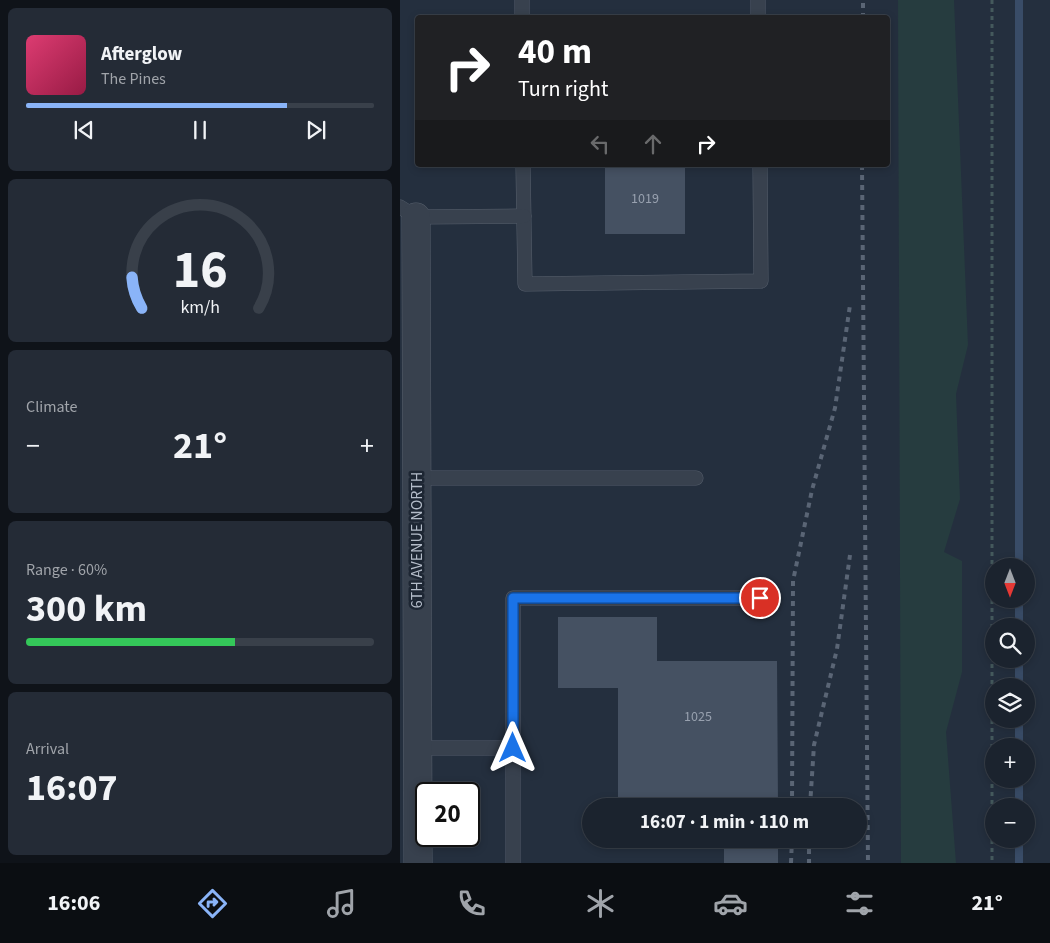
<!DOCTYPE html>
<html lang="en">
<head>
<meta charset="utf-8">
<style>
  body { margin:0; font-family:"Source Sans 3",sans-serif; background:#242b36; color:#f1f3f6; height:100vh; display:flex; flex-direction:column; font-size:19px; white-space:nowrap }
  * { box-sizing:border-box; margin:0 }
  p { font-size:16px; color:#a0a4aa }
  .icon { flex:none; width:28px; height:28px; fill:none; stroke:currentColor; stroke-width:2; stroke-linecap:round; stroke-linejoin:round }
  .map { position:relative; flex:1; overflow:hidden }
  .drawer { display:flex; flex-direction:column; gap:8px; padding:8px; background:#0f1319; width:400px }
  .drawer>* { flex:none }
  .hud { position:absolute; left:15px; top:15px; width:475px; height:152px; border-radius:5px; box-shadow:0 2px 8px #0003,0 0 0 1px #39404a; background:#202124; color:#fff; overflow:hidden }
  .needle { width:32px; rotate:180deg }
  .buttons { position:absolute; left:585px; top:558px; display:grid; gap:10px }
  .buttons a { display:grid; place-items:center; width:50px; height:50px; border-radius:50%; background:#1b232e; box-shadow:0 2px 8px #0003,0 0 0 1px #39404a; font-size:25px }
  .speed { position:absolute; left:15px; top:782px; display:flex; gap:10px; font-size:25px; font-weight:700; text-align:center }
  .speed>* { display:grid; place-content:center; width:65px; height:65px; border-radius:50%; background:#1b232e; box-shadow:0 2px 8px #0003,0 0 0 1px #39404a; line-height:1 }
  .speed .limit { border:2px solid #111; border-radius:8px; background:#fff; color:#111 }
  .pin { position:absolute; display:grid; place-items:center; width:42px; height:42px; color:#fff; margin:-21px; border:2px solid #fff; border-radius:50%; box-shadow:0 1px 5px #0007 }
  .me { position:absolute; width:55px; margin:-28px; rotate:0deg; stroke-linejoin:round; filter:drop-shadow(0 0 4px #0008) }
  .turn { display:flex; align-items:center; gap:18px; height:105px; padding:0 20px; font-size:22px }
  .turn .icon { width:65px; height:65px; stroke-width:2.5 }
  .turn b { display:block; font-size:35px; line-height:42px }
  .lanes { display:flex; align-items:center; height:48px; padding:0 20px; background:#0003; justify-content:center; gap:25px; direction:ltr }
  .lanes .off { opacity:.35 }
  .big { font-size:38px; font-weight:700; line-height:1.1 }
  .drawer .card { flex:1; display:flex; flex-direction:column; justify-content:center; gap:8px; min-width:0; padding:0 18px; border-radius:8px; background:#242b36 }
  .drawer .dial { align-items:center; gap:0 }
  .dial svg { height:130px; overflow:visible; fill:none; stroke:#39404a; stroke-width:7; stroke-linecap:round; text-anchor:middle }
  .dial text { fill:#f1f3f6; stroke:none }
  .song { display:flex; align-items:center; gap:15px }
  .cover { width:60px; height:60px; border-radius:8px; background:linear-gradient(135deg,hsl(340 70% 55%),hsl(340 70% 35%)) }
  .played { height:5px; border-radius:2px; background:linear-gradient(90deg,#8ab4f8 75%,#39404a 75%) }
  .keys { display:flex; justify-content:space-around; direction:ltr }
  .heat { display:flex; justify-content:space-between; align-items:center; font-size:28px; direction:ltr }
  .charge { height:8px; border-radius:4px; background:linear-gradient(90deg,#34c759 60%,#39404a 0) }
  .trip { position:absolute; left:182px; top:798px; width:285px; height:50px; border-radius:25px; background:#1b232e; box-shadow:0 2px 8px #0003,0 0 0 1px #39404a; font-weight:700; line-height:50px; text-align:center }
  .tabs { display:flex; height:80px; justify-content:space-around; align-items:center; background:#0b0e12; color:#a0a4aa }
  .tabs .icon { width:35px; height:35px }
  .tabs .selected { color:#8ab4f8 }
  .tabs b { font-size:22px; color:#f1f3f6 }
  main { display:flex; flex:1; min-height:0 }
  .map>svg:first-child { display:block }
  .green { fill:#263c3f }
  .lines { fill:none; stroke-linecap:round; stroke-linejoin:round }
  .stream { stroke:#394c67; stroke-width:8 }
  .building { fill:#455162 }
  .lane-casing { stroke:#565f6c; stroke-width:15 }
  .street-casing { stroke:#565f6c; stroke-width:29 }
  .path { stroke:#44595c; stroke-width:3; stroke-dasharray:4 4; stroke-linecap:butt }
  .lane { stroke:#38414e; stroke-width:14 }
  .street { stroke:#38414e; stroke-width:28 }
  .rail { stroke:#5a6575; stroke-width:4; stroke-dasharray:5 5; stroke-linecap:butt }
  .route-casing { stroke:#114b97; stroke-width:12 }
  .route { stroke:#1a73e8; stroke-width:9 }
  .labels { text-anchor:middle; dominant-baseline:central; stroke-width:5; stroke-linejoin:round; paint-order:stroke }
  .number-label { font-size:14px; fill:#98a1af }
  .street-label { font-size:16px; fill:#b4bcc9; stroke:#1d2633 }
</style>
</head>
<body>
<main>
<section class="drawer">
<div class="card">
<div class="song"><i class="cover"></i><div><b>Afterglow</b><p>The Pines</p></div></div>
<div class="played"></div>
<div class="keys"><svg class="icon" aria-label="previous" viewBox="0 0 24 24"><path d="M18 5L8 12l10 7zM5 5v14"/></svg><svg class="icon" aria-label="pause" viewBox="0 0 24 24"><path d="M8 5v14M16 5v14"/></svg><svg class="icon" aria-label="next" viewBox="0 0 24 24"><path d="M6 5l10 7-10 7zM19 5v14"/></svg></div>
</div>
<div class="card dial"><svg viewBox="0 0 100 80">
<path d="M14 69A42 42 0 1 1 86 69"/>
<path d="M14 69A42 42 0 0 1 8 50" stroke="#8ab4f8"/>
<text x="50" y="56" font-size="32" font-weight="700">16</text>
<text x="50" y="72" font-size="11">km/h</text>
</svg></div>
<div class="card"><p>Climate</p>
<div class="heat"><a>−</a><b class="big">21°</b><a>+</a></div>
</div>
<div class="card"><p>Range · 60%</p><b class="big">300 km</b><div class="charge"></div></div>
<div class="card"><p>Arrival</p><b class="big">16:07</b></div>
</section>
<div class="map">
<svg width="650" height="863" viewBox="0 0 650 863">
  <rect width="100%" height="100%" fill="#242f3e"/>
  <!-- green -->
  <path class="green" d="M498,0H554L568,345L556,394L560,499L544,552L562,561V672L546,732L556,863H501Z"/>
  <g class="lines">
    <!-- stream -->
    <g class="stream">
      <path d="M619,0V566"/>
      <path d="M619,599V626"/>
      <path d="M619,659V686"/>
      <path d="M619,719V746"/>
      <path d="M619,779V806"/>
      <path d="M619,839V863"/>
    </g>
  </g>
  <!-- building -->
  <g class="building">
    <rect x="205" y="165" width="80" height="69"/>
    <path d="M158,617H257V661H377L378,806H218V688H158Z"/>
    <path d="M218,839H378V863H324V849H218Z"/>
  </g>
  <g class="lines">
    <defs>
      <g id="lane">
        <path d="M122,0V18"/>
        <path d="M358,0V18"/>
        <path d="M123,165L125,284L361,281L360,165"/>
        <path d="M0,207L16,217L124,216"/>
        <path d="M16,478H296"/>
        <path d="M17,748H113V598H360"/>
        <path d="M113,748V863"/>
      </g>
      <path id="street" d="M16,217L18,863"/>
    </defs>
    <!-- lane casing -->
    <use href="#lane" class="lane-casing"/>
    <!-- street casing -->
    <use href="#street" class="street-casing"/>
    <!-- path -->
    <path class="path" d="M592,0V863"/>
    <!-- lane -->
    <use href="#lane" class="lane"/>
    <!-- street -->
    <use href="#street" class="street"/>
    <!-- rail -->
    <g class="rail">
      <path d="M463,18V0"/>
      <path d="M462,165L468,863"/>
      <path d="M392,806L393,581L412,490L435,408L450,305"/>
      <path d="M410,806L414,745L437,649L450,555"/>
      <path d="M409,839V863"/>
      <path d="M391,863L392,839"/>
    </g>
  </g>
  <g class="lines">
    <defs>
      <path id="route" d="M113,748V598H360"/>
    </defs>
    <!-- route casing -->
    <use href="#route" class="route-casing"/>
    <!-- route -->
    <use href="#route" class="route"/>
  </g>
  <g class="labels">
    <!-- number labels -->
    <g class="number-label">
      <text x="245" y="199">1019</text>
      <text x="298" y="717">1025</text>
    </g>
    <!-- street labels -->
    <g class="street-label">
      <text transform="translate(17 540) rotate(-90)">6TH AVENUE NORTH</text>
    </g>
  </g>
</svg>
<div class="buttons">
<a><svg class="needle" viewBox="-14 -14 28 28"><path d="M0-13l5 13h-10z" fill="#e53935"/><path d="M0 13l5-13h-10z" fill="#a0a4aa"/></svg></a>
<a><svg class="icon" aria-label="search" viewBox="0 0 24 24"><circle cx="10" cy="10" r="6"/><path d="M15 15l6 6"/></svg></a>
<a><svg class="icon" aria-label="layers" viewBox="0 0 24 24"><path d="M12 4l9 5-9 5-9-5zM3 14l9 5 9-5"/></svg></a>
<a>+</a>
<a>−</a>
</div>
<div class="speed"><div class="limit">20</div></div>
<div class="pin" style="left:360px;top:598px;background:#d93025"><svg class="icon" aria-label="arrive" viewBox="0 0 24 24"><path d="M6 21V4h12l-3 4 3 4H6"/></svg></div>
<svg class="me" style="left:113px;top:748px" viewBox="-20 -20 40 40"><path d="M0-17L14 15 0 8-14 15z" fill="#1a73e8" stroke="#fff" stroke-width="4"/></svg>
<div class="trip">16:07 · 1 min · 110 m</div>
<div class="hud">
<div class="turn"><svg class="icon" aria-label="right" viewBox="0 0 24 24"><path d="M7 20v-9h11M14 6l5 5-5 5"/></svg><div><b>40 m</b>Turn right</div></div>
<div class="lanes"><svg class="icon off" aria-label="left" viewBox="0 0 24 24"><path d="M17 20v-9H6M10 6l-5 5 5 5"/></svg><svg class="icon off" aria-label="ahead" viewBox="0 0 24 24"><path d="M12 20V5M6 11l6-6 6 6"/></svg><svg class="icon" aria-label="right" viewBox="0 0 24 24"><path d="M7 20v-9h11M14 6l5 5-5 5"/></svg></div>
</div>
</div>
</main>
<nav class="tabs">
<b>16:06</b>
<svg class="icon selected" aria-label="directions" viewBox="0 0 24 24"><path d="M12 3l9 9-9 9-9-9zM9 14v-3h6M13 9l2 2-2 2"/></svg>
<svg class="icon" aria-label="music" viewBox="0 0 24 24"><path d="M9 18V5l10-2v13"/><circle cx="6" cy="18" r="3"/><circle cx="16" cy="16" r="3"/></svg>
<svg class="icon" aria-label="phone" viewBox="0 0 24 24"><path d="M5 4h4l2 5-3 2q2 4 5 5l2-3 5 2v4C11 20 4 13 5 4z"/></svg>
<svg class="icon" aria-label="climate" viewBox="0 0 24 24"><path d="M12 3v18M4 7l16 10M4 17L20 7"/></svg>
<svg class="icon" aria-label="car" viewBox="0 0 24 24"><path d="M5 17H2v-5l4-1 3-4h7l3 4 3 1v5h-3M9 17h6M6 11h13"/><circle cx="7" cy="17" r="2"/><circle cx="17" cy="17" r="2"/></svg>
<svg class="icon" aria-label="filters" viewBox="0 0 24 24"><path d="M4 7h16M4 17h16"/><circle cx="9" cy="7" r="2"/><circle cx="15" cy="17" r="2"/></svg>
<b>21°</b>
</nav>
</body>
</html>
